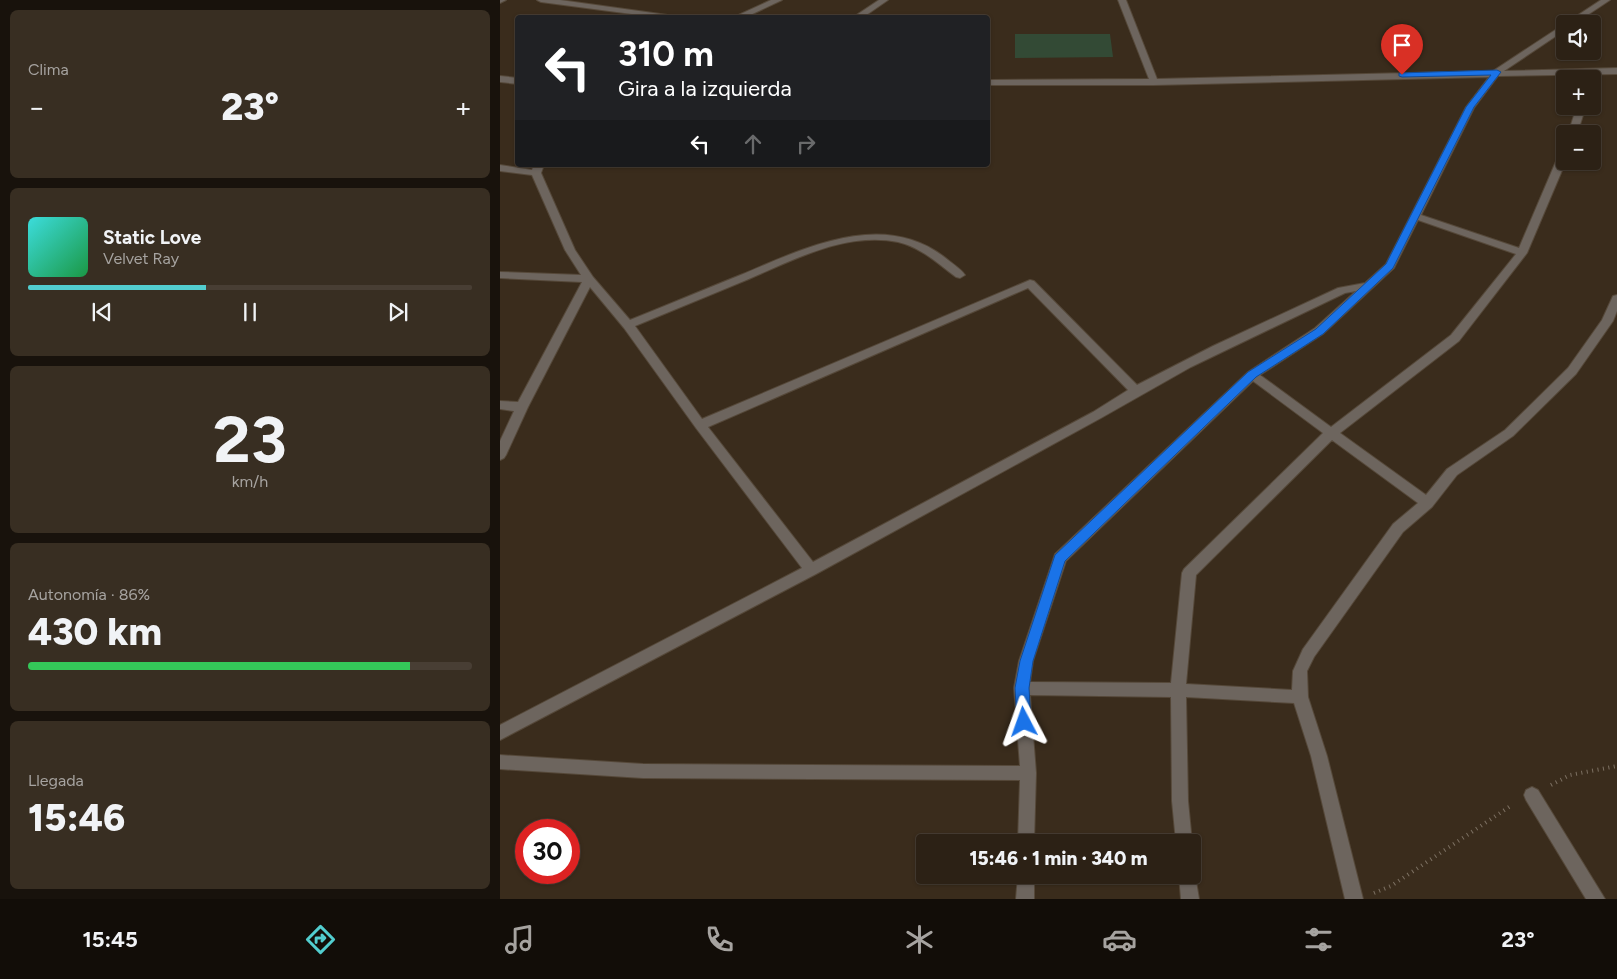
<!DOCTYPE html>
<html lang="es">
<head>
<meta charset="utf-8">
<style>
  body { margin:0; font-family:Figtree,sans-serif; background:#382e22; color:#f1f3f6; height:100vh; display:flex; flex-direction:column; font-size:19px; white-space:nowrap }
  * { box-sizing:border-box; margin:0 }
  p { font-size:16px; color:#a6a3a0 }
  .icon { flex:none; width:28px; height:28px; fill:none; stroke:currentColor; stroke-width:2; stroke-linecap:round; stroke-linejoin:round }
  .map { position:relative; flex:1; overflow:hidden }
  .drawer { display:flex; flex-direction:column; gap:10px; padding:10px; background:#18120c; width:500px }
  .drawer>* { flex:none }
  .banner { position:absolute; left:15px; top:15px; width:475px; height:152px; border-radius:5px; box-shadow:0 1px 4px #0004,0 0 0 1px #483e34; background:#202124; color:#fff; overflow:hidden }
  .fabs { position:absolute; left:1056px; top:15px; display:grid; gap:10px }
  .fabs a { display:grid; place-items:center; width:45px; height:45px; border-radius:5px; background:#2c2115; box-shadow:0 1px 4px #0004,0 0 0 1px #483e34; font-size:25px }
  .speed { position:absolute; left:15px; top:819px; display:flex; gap:10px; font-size:25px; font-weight:700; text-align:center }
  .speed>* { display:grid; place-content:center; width:65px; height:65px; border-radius:50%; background:#2c2115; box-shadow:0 1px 4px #0004,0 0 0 1px #483e34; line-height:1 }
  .speed .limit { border:8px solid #d22; background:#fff; color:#111 }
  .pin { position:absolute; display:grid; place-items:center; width:42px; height:42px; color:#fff; margin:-51px -21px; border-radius:50% 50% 50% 0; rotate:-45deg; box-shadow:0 0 5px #0007 }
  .pin .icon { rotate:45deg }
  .me { position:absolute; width:55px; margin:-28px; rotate:356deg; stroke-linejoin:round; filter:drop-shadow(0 0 4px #0008) }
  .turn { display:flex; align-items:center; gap:18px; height:105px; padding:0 20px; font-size:22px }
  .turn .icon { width:65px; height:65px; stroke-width:2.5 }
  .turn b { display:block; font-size:35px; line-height:42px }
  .lanes { display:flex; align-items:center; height:48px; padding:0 20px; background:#0003; justify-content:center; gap:25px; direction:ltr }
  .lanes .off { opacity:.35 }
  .big { font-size:38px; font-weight:800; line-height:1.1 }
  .drawer .widget { flex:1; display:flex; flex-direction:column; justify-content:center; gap:8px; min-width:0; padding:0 18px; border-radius:8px; background:#382e22 }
  .drawer .dial { align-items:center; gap:0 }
  .dial b { font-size:65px; line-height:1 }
  .song { display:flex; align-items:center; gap:15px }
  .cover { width:60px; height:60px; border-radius:8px; background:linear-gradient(135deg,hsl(180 70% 55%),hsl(140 70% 35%)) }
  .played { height:5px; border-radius:2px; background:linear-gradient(90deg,#52cdcf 40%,#483e34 40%) }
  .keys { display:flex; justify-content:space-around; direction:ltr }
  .heat { display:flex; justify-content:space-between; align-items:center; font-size:28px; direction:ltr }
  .charge { height:8px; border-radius:4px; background:linear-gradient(90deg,#34c759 86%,#483e34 0) }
  .trip { position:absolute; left:416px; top:834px; width:285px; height:50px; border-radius:5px; background:#2c2115; box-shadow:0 1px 4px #0004,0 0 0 1px #483e34; font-weight:800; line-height:50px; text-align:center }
  .tab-bar { display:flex; height:80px; justify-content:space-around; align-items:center; background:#120d08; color:#a6a3a0 }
  .tab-bar .icon { width:35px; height:35px }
  .tab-bar .selected { color:#52cdcf }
  .tab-bar b { font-size:22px; color:#f1f3f6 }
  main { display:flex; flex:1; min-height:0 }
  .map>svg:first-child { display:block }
  .green { fill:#334a35 }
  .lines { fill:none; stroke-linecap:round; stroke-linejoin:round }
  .street-casing { stroke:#554839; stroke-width:2 }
  .path { stroke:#7c7062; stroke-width:4; stroke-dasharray:1 4.5; stroke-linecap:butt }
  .street { fill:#6d655e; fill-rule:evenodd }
  .route { fill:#1a73e8; stroke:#114b97 }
</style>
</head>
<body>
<main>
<section class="drawer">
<div class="widget"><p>Clima</p>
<div class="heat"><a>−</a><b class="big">23°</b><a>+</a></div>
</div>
<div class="widget">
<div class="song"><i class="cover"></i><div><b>Static Love</b><p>Velvet Ray</p></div></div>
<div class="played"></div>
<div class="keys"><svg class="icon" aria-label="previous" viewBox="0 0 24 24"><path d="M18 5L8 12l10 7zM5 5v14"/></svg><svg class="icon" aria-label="pause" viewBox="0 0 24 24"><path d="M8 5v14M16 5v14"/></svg><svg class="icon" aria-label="next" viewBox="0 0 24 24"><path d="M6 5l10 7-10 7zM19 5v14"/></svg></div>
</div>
<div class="widget dial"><b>23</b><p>km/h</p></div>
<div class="widget"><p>Autonomía · 86%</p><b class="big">430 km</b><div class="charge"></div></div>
<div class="widget"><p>Llegada</p><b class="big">15:46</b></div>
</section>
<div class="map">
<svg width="1117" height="899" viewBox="0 0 1117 899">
  <rect width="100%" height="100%" fill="#3a2c1c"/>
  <!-- green -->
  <path class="green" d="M515,34H610L613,57L515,58Z"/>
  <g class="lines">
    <defs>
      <g id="street">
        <path d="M0,0H6L0,3Z"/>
        <path d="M37,0H60L189,18H162L41,2Z"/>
        <path d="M271,0H282L244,18H232Z"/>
        <path d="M379,0H388L362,18H352Z"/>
        <path d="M618,0H626L657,79L993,71L1101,0H1110L1074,24H1065V30L1004,71L1117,68V74L998,76L974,108L921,215L1019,248L1060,152L1065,149L1066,161L1027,253L959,341L840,433L926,495L947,469L1005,430L1068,368L1102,320L1113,296L1117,295V311L1113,321L1076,374L1013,436L957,475L932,507L903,532L814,657L807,671L808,697L827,756L863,899H845L811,756L794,703L686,697L688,801L692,842H676L672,801L671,697L530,695L536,773L534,842H518L520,780L143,778L0,769V755L143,764L520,766L514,688L519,661L555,554L748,372L815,328L856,291L845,293L691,367L601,418L316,574L0,740V725L302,568L196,428L124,328L90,287L28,407L6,455L4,458L0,460V441L14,411L0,409V401L18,402L82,282L0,278V272L81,275L65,250L32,175L0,171V165L32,170L34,165H44L41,173L75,250L93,277L130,320C168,305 205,289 243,274C307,247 386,208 448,260C454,265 461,269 465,275L460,278L456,277C437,263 422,248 398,242C345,231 292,261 244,281C208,296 171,311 135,326L202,419L530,280L534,281L637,385L713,346L838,288L865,283L886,264L966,107L989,77L654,85H488V81L490,80L649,79ZM918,220L1016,254L951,335L831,427L760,375L823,334L894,268ZM528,288L628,390L593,412L313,562L208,427ZM753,381L823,433L684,569L682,573L671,683L530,682L533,661L566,561ZM832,440L918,503L893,524L803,649L793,671L792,690L686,684L696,575Z"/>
        <path d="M0,76L18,78V84L0,82Z"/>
        <path d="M1077,106H1086L1077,134H1068Z"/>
        <path d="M1032,787L1038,790L1105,899H1086L1026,800L1024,795L1026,790Z"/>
        <path d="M692,869L695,875L699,899H681L679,875H692Z"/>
        <path d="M518,875H534V899H516Z"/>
      </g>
    </defs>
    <!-- street casing -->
    <use href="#street" class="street-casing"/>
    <!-- path -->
    <g class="path">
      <path d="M1051,785L1070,775L1117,766"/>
      <path d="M874,893L891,886L1012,805"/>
    </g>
    <!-- street -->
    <use href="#street" class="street"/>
  </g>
  <!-- route -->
  <path class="route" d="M997,70L1001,72L974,107L893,268L823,334L756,377L565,561L533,661L529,688L531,722L529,727L524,728L519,727L517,722L515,688L520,661L555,555L748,372L816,329L886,264L966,107L991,75L902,77L899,76V73Z"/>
</svg>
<div class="fabs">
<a><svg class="icon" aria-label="sound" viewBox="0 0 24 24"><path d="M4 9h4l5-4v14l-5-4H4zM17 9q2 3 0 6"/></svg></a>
<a>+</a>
<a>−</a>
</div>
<div class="speed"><div class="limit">30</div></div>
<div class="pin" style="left:902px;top:75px;background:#d93025"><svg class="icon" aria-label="arrive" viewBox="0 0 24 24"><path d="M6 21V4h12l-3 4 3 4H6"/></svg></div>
<svg class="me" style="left:524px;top:722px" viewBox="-20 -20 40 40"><path d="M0-17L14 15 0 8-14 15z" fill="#1a73e8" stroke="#fff" stroke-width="4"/></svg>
<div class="trip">15:46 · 1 min · 340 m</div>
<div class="banner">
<div class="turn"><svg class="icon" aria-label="left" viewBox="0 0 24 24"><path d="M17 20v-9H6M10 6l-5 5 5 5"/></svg><div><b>310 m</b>Gira a la izquierda</div></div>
<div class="lanes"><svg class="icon" aria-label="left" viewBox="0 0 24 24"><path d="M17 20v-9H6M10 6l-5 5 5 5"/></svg><svg class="icon off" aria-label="ahead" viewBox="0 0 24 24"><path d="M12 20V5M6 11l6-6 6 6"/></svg><svg class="icon off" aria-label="right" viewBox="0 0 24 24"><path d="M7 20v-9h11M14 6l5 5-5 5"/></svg></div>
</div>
</div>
</main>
<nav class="tab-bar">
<b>15:45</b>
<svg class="icon selected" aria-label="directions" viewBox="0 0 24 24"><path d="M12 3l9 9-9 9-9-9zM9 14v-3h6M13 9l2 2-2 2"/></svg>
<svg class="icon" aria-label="music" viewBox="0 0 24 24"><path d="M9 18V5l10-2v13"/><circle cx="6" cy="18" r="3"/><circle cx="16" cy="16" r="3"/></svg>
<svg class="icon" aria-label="phone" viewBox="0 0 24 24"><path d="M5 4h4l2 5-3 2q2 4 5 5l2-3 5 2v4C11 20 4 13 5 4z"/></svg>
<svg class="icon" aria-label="climate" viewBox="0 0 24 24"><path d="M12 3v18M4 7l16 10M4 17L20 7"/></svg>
<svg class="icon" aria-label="car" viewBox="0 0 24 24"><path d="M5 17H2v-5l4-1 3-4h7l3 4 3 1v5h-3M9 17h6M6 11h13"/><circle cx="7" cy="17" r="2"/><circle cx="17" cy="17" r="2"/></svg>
<svg class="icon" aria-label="filters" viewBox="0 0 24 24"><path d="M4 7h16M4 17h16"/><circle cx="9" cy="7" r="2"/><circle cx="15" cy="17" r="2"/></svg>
<b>23°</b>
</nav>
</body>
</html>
